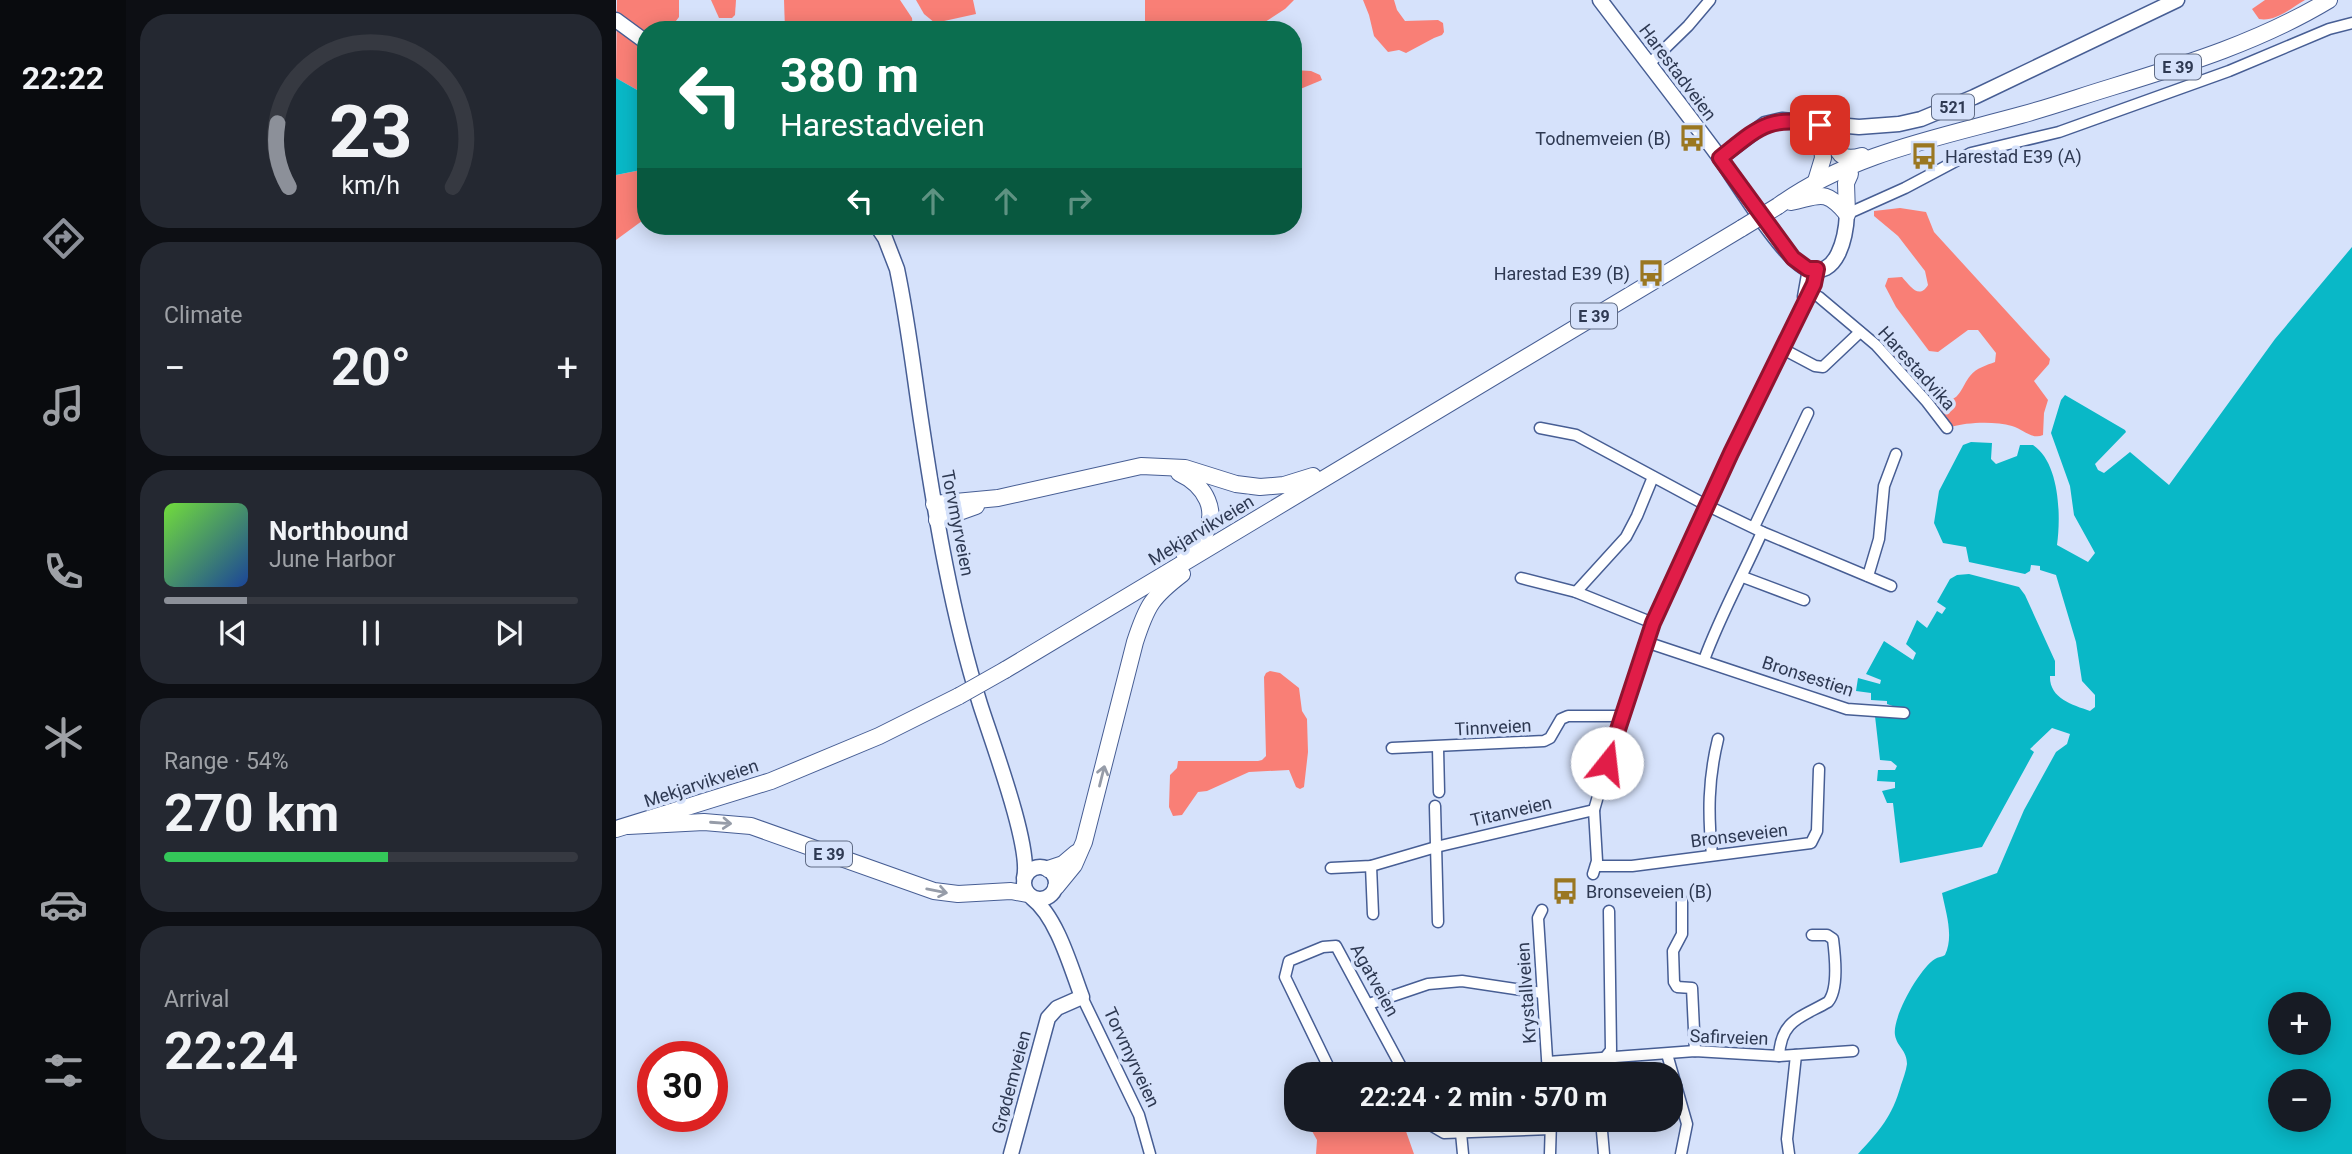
<!DOCTYPE html>
<html lang="en">
<head>
<meta charset="utf-8">
<style>
  body { margin:0; font-family:Roboto,sans-serif; background:#242831; color:#f1f3f6; height:100vh; display:flex; flex-direction:column; font-size:26px; white-space:nowrap }
  * { box-sizing:border-box; margin:0 }
  p { font-size:23px; color:#9ea1a6 }
  .icon { flex:none; width:38px; height:38px; fill:none; stroke:currentColor; stroke-width:2; stroke-linecap:round; stroke-linejoin:round }
  .map { position:relative; flex:1; overflow:hidden }
  .sheet { display:flex; flex-direction:column; gap:14px; padding:14px; background:#0d0f14; width:490px }
  .sheet>* { flex:none }
  .banner { position:absolute; left:21px; top:21px; width:665px; height:214px; border-radius:28px; box-shadow:0 4px 18px #0003; background:#0b6e4f; color:#fff; overflow:hidden }
  .buttons { position:absolute; left:1652px; top:992px; display:grid; gap:14px }
  .buttons a { display:grid; place-items:center; width:63px; height:63px; border-radius:50%; background:#171b24; box-shadow:0 4px 18px #0003; font-size:35px }
  .speed { position:absolute; left:21px; top:1041px; display:flex; gap:14px; font-size:35px; font-weight:700; text-align:center }
  .speed>* { display:grid; place-content:center; width:91px; height:91px; border-radius:50%; background:#171b24; box-shadow:0 4px 18px #0003; line-height:1 }
  .speed .limit { border:10px solid #d22; background:#fff; color:#111 }
  .pin { position:absolute; display:grid; place-items:center; width:60px; height:60px; color:#fff; margin:-30px; border-radius:14px; box-shadow:0 4px 10px #0006 }
  .me { position:absolute; width:77px; margin:-38px; rotate:16deg; stroke-linejoin:round; filter:drop-shadow(0 0 5px #0008) }
  .turn { display:flex; align-items:center; gap:24px; height:147px; padding:0 28px; font-size:32px }
  .turn .icon { width:91px; height:91px; stroke-width:2.5 }
  .turn b { display:block; font-size:49px; line-height:60px }
  .lanes { display:flex; align-items:center; height:66px; padding:0 28px; background:#0003; justify-content:center; gap:35px; direction:ltr }
  .lanes .off { opacity:.35 }
  .big { font-size:52px; font-weight:700; line-height:1.1 }
  .sheet .card { flex:1; display:flex; flex-direction:column; justify-content:center; gap:10px; min-width:0; padding:0 24px; border-radius:28px; background:#242831 }
  .sheet .dial { align-items:center; gap:0 }
  .dial svg { height:182px; overflow:visible; fill:none; stroke:#363941; stroke-width:7; stroke-linecap:round; text-anchor:middle }
  .dial text { fill:#f1f3f6; stroke:none }
  .song { display:flex; align-items:center; gap:21px }
  .cover { width:84px; height:84px; border-radius:10px; background:linear-gradient(135deg,hsl(100 70% 55%),hsl(220 70% 35%)) }
  .played { height:7px; border-radius:4px; background:linear-gradient(90deg,#8c9099 20%,#363941 20%) }
  .keys { display:flex; justify-content:space-around; direction:ltr }
  .heat { display:flex; justify-content:space-between; align-items:center; font-size:38px; direction:ltr }
  .charge { height:10px; border-radius:5px; background:linear-gradient(90deg,#34c759 54%,#363941 0) }
  .trip { position:absolute; left:668px; top:1062px; width:399px; height:70px; border-radius:28px; background:#171b24; box-shadow:0 4px 18px #0003; font-weight:700; line-height:70px; text-align:center }
  main { display:flex; flex:1; min-height:0 }
  .tab-bar { display:flex; flex-direction:column; width:126px; justify-content:space-around; align-items:center; background:#090b0e; color:#9ea1a6 }
  .tab-bar .icon { width:49px; height:49px }
  .tab-bar .selected { color:#8c9099 }
  .tab-bar b { font-size:32px; color:#f1f3f6 }
  .map>svg:first-child { display:block }
  .forest { fill:#f97f76 }
  .water { fill:#09b8c7; fill-rule:evenodd }
  .lines { fill:none; stroke-linecap:round; stroke-linejoin:round }
  .minor-casing { stroke:#475e94; stroke-width:13 }
  .major-casing { stroke:#475e94; stroke-width:17 }
  .highway-casing { stroke:#475e94; stroke-width:18 }
  .minor { stroke:#fff; stroke-width:10 }
  .major { stroke:#fff; stroke-width:14 }
  .highway { stroke:#fff; stroke-width:16 }
  .highway-bridge-casing { stroke:#475e94; stroke-width:18; stroke-linecap:butt }
  .highway-bridge { stroke:#fff; stroke-width:16 }
  .oneway { stroke:#969ca8 }
  .route-casing { stroke:#92132f; stroke-width:18 }
  .route { stroke:#e11d48; stroke-width:12 }
  .labels { text-anchor:middle; dominant-baseline:central; stroke-width:7; stroke-linejoin:round; paint-order:stroke }
  .shield { fill:#d6e2fb; stroke:#606c85; stroke-width:2 }
  .shield-label { font-size:16px; font-weight:bold; fill:#2e3952 }
  .street-label { font-size:18px; fill:#2e3952; stroke:#d6e2fb }
  .poi-label { font-size:18px; fill:#2e3952; stroke:#d6e2fb; text-anchor:end }
</style>
</head>
<body>
<main>
<nav class="tab-bar">
<b>22:22</b>
<svg class="icon selected" aria-label="directions" viewBox="0 0 24 24"><path d="M12 3l9 9-9 9-9-9zM9 14v-3h6M13 9l2 2-2 2"/></svg>
<svg class="icon" aria-label="music" viewBox="0 0 24 24"><path d="M9 18V5l10-2v13"/><circle cx="6" cy="18" r="3"/><circle cx="16" cy="16" r="3"/></svg>
<svg class="icon" aria-label="phone" viewBox="0 0 24 24"><path d="M5 4h4l2 5-3 2q2 4 5 5l2-3 5 2v4C11 20 4 13 5 4z"/></svg>
<svg class="icon" aria-label="climate" viewBox="0 0 24 24"><path d="M12 3v18M4 7l16 10M4 17L20 7"/></svg>
<svg class="icon" aria-label="car" viewBox="0 0 24 24"><path d="M5 17H2v-5l4-1 3-4h7l3 4 3 1v5h-3M9 17h6M6 11h13"/><circle cx="7" cy="17" r="2"/><circle cx="17" cy="17" r="2"/></svg>
<svg class="icon" aria-label="filters" viewBox="0 0 24 24"><path d="M4 7h16M4 17h16"/><circle cx="9" cy="7" r="2"/><circle cx="15" cy="17" r="2"/></svg>
</nav>
<section class="sheet">
<div class="card dial"><svg viewBox="0 0 100 80">
<path d="M14 69A42 42 0 1 1 86 69"/>
<path d="M14 69A42 42 0 0 1 9 41" stroke="#8c9099"/>
<text x="50" y="56" font-size="32" font-weight="700">23</text>
<text x="50" y="72" font-size="11">km/h</text>
</svg></div>
<div class="card"><p>Climate</p>
<div class="heat"><a>−</a><b class="big">20°</b><a>+</a></div>
</div>
<div class="card">
<div class="song"><i class="cover"></i><div><b>Northbound</b><p>June Harbor</p></div></div>
<div class="played"></div>
<div class="keys"><svg class="icon" aria-label="previous" viewBox="0 0 24 24"><path d="M18 5L8 12l10 7zM5 5v14"/></svg><svg class="icon" aria-label="pause" viewBox="0 0 24 24"><path d="M8 5v14M16 5v14"/></svg><svg class="icon" aria-label="next" viewBox="0 0 24 24"><path d="M6 5l10 7-10 7zM19 5v14"/></svg></div>
</div>
<div class="card"><p>Range · 54%</p><b class="big">270 km</b><div class="charge"></div></div>
<div class="card"><p>Arrival</p><b class="big">22:24</b></div>
</section>
<div class="map">
<svg width="1736" height="1154" viewBox="0 0 1736 1154">
  <rect width="100%" height="100%" fill="#d6e2fb"/>
  <!-- forest -->
  <g class="forest">
    <path d="M1,0H63V17L53,30H30V95L0,78Z"/>
    <path d="M95,0H120L119,15L116,18H103Z"/>
    <path d="M168,0H284L296,18L297,30H169Z"/>
    <path d="M300,0H357L360,14L319,23L308,14Z"/>
    <path d="M529,0H678L669,9L649,22L647,30H526L529,22Z"/>
    <path d="M747,0H778L781,10L789,21L822,20L827,23L828,32L826,35L818,38L790,53L783,50L772,52L758,36L753,15Z"/>
    <path d="M1649,0H1689C1675,8 1660,22 1643,19L1636,9Z"/>
    <path d="M677,70L695,71L704,75L706,80L677,92Z"/>
    <path d="M30,169V218L0,240V175Z"/>
    <path d="M1284,208L1310,212L1318,232L1434,359L1433,364L1418,381L1432,400L1428,413L1427,435C1416,440 1407,429 1396,426C1379,421 1351,422 1335,427L1262,342L1266,338C1293,339 1307,378 1320,397C1344,406 1343,390 1354,376C1360,368 1371,365 1379,362L1380,353L1362,330H1352L1322,352L1313,351L1280,307L1269,286L1272,278L1286,277C1294,286 1303,300 1312,285L1309,271L1282,236L1258,216V211Z"/>
    <path d="M654,671L664,673L683,688L686,711L691,719L692,752L688,787L684,789L680,787L673,770L633,772L591,791L582,792L566,815L557,816L553,807L554,775L561,768L562,761H642L646,760L650,756L648,677L650,673Z"/>
    <path d="M709,1120H786L798,1154H700L701,1140L692,1124Z"/>
  </g>
  <!-- water -->
  <g class="water">
    <path d="M0,78L30,95V115L27,120L30,129V169L0,175Z"/>
    <path d="M1736,247V1154H1231H1242C1264,1130 1276,1117 1285,1085C1287,1079 1290,1071 1291,1064C1291,1050 1281,1047 1279,1035C1276,1017 1304,968 1319,959C1322,957 1326,957 1329,955C1338,936 1330,913 1326,893L1381,873L1408,810L1440,752L1451,744L1454,734L1436,728L1414,749L1418,752L1366,847L1284,863L1277,803H1271L1266,791L1279,788V782L1261,781L1262,770H1279L1281,766L1275,761L1264,760L1259,716L1288,710L1271,704V701L1255,700V693L1240,691L1242,678L1264,684L1265,680L1250,674L1268,641L1297,660L1300,653L1290,644L1301,620L1311,628L1321,611L1326,614L1330,608L1321,602L1334,579L1341,575L1353,574L1403,587L1409,595L1439,661V676H1434C1433,698 1456,705 1474,711L1479,707V695L1466,681L1460,642L1440,575L1424,570V566L1415,565L1414,571L1409,574L1353,562L1350,547L1327,543L1318,523L1323,491L1347,445L1355,442L1376,443L1375,459L1380,464L1401,456L1404,445H1417C1444,463 1445,517 1441,545L1472,562L1479,553L1458,515L1454,486L1435,433L1445,400L1449,395L1509,430L1510,432L1479,464L1482,470L1488,473L1514,452L1553,485L1659,339ZM1664,1004H1703V1043H1664ZM1664,1082H1703V1120H1664Z"/>
  </g>
  <g class="lines">
    <defs>
      <g id="minor">
        <path d="M1033,64L1072,26L1094,0"/>
        <path d="M1231,214L1289,188L1355,153L1443,132L1613,71L1713,29L1736,23"/>
        <path d="M1187,297L1192,269"/>
        <path d="M1203,297L1260,345L1311,402L1331,428"/>
        <path d="M1165,348L1199,366L1207,367L1244,332"/>
        <path d="M924,428L960,435L1090,505L1146,532L1275,586"/>
        <path d="M1138,527L1192,413"/>
        <path d="M1252,576L1263,539L1268,486L1280,454"/>
        <path d="M1127,577L1188,600"/>
        <path d="M905,578L960,592L1037,623"/>
        <path d="M960,592L1010,537L1021,516L1037,477"/>
        <path d="M1030,642L1231,709L1288,713"/>
        <path d="M1088,660C1104,616 1127,575 1146,532"/>
        <path d="M776,748L928,741L934,738L945,719L952,716H1005"/>
        <path d="M822,748L823,792"/>
        <path d="M819,806L822,922"/>
        <path d="M1096,855C1092,814 1092,780 1102,739"/>
        <path d="M755,866L757,914"/>
        <path d="M980,866H1016L1195,843L1201,831L1203,769"/>
        <path d="M715,868L755,866L820,847L978,810"/>
        <path d="M977,874L981,861L978,810L1005,716L1037,623L1115,453L1198,284L1201,269"/>
        <path d="M1066,900V934L1057,951L1058,982L1061,987L1076,988L1079,1051"/>
        <path d="M926,910L922,918L932,1074"/>
        <path d="M466,997L523,1115L534,1154"/>
        <path d="M753,1004L812,984L846,981L926,993"/>
        <path d="M1051,1054L1071,1124L1065,1154"/>
        <path d="M1163,1056C1165,1020 1184,1018 1212,1002C1223,989 1219,955 1217,939L1211,935H1196"/>
        <path d="M932,1062L1079,1051L1163,1056L1237,1051"/>
        <path d="M716,1074L669,977L673,961L707,947L720,946L789,1074"/>
        <path d="M981,1074L980,1069L995,1050L993,911"/>
        <path d="M813,1120L816,1126L828,1133L935,1129"/>
        <path d="M985,1120L988,1154"/>
        <path d="M845,1133L847,1154"/>
        <path d="M934,1154L935,1120"/>
        <path d="M1173,1154L1171,1139L1180,1055"/>
      </g>
      <g id="major">
        <path d="M984,0C1024,53 1065,105 1104,158C1120,181 1168,259 1190,268C1222,281 1230,235 1231,214"/>
        <path d="M0,20L30,42"/>
        <path d="M1104,158L1149,124L1166,120L1243,127L1283,124L1305,119L1358,97L1561,0"/>
        <path d="M261,226L269,238L281,269C292,321 298,375 306,427C320,520 336,614 364,704C375,739 416,848 408,878"/>
        <circle cx="424" cy="883" r="16"/>
        <path d="M395,1154L432,1018L441,1008L466,997C455,968 441,917 416,898"/>
      </g>
      <g id="highway">
        <path d="M1221,127C1219,148 1220,163 1246,156"/>
        <path d="M1200,181L1207,158L1204,125"/>
        <path d="M1175,202C1204,196 1209,188 1231,214"/>
        <path d="M1162,206C1234,154 1321,138 1405,115C1435,107 1466,96 1496,87C1571,64 1645,41 1713,0"/>
        <path d="M1231,214L1230,183L1234,174"/>
        <path d="M563,473C589,485 605,512 586,538C581,544 574,548 568,553"/>
        <path d="M318,504L382,498L525,466L569,468L620,484L644,487L668,485L697,476"/>
        <path d="M321,520L360,506"/>
        <path d="M389,670L1126,228"/>
        <path d="M12,826L88,822L135,826L318,891L342,894L395,891L411,894"/>
        <path d="M0,829L155,781L263,736L343,696"/>
        <path d="M432,869L447,864L460,853"/>
        <path d="M440,887L458,865L468,842L519,642C531,605 536,597 566,574"/>
      </g>
    </defs>
    <!-- minor casing -->
    <use href="#minor" class="minor-casing"/>
    <!-- major casing -->
    <use href="#major" class="major-casing"/>
    <!-- highway casing -->
    <use href="#highway" class="highway-casing"/>
    <!-- minor -->
    <use href="#minor" class="minor"/>
    <!-- major -->
    <use href="#major" class="major"/>
    <!-- highway -->
    <use href="#highway" class="highway"/>
    <defs>
      <g id="highway-bridge">
        <path d="M1126,228L1162,206"/>
        <path d="M343,696L389,670"/>
      </g>
    </defs>
    <!-- highway-bridge casing -->
    <use href="#highway-bridge" class="highway-bridge-casing"/>
    <!-- highway-bridge -->
    <use href="#highway-bridge" class="highway-bridge"/>
  </g>
  <!-- one-way arrows -->
  <defs><path id="oneway-shaft" d="M-6 0H5M1.5-3L5.5 0L1.5 3" fill="none" stroke-width="1.6" stroke-linecap="round" stroke-linejoin="round" transform="scale(1.75)"/></defs>
  <g class="oneway">
    <use href="#oneway-shaft" transform="translate(486 776) rotate(-76)"/>
    <use href="#oneway-shaft" transform="translate(105 823) rotate(4)"/>
    <use href="#oneway-shaft" transform="translate(321 891) rotate(11)"/>
  </g>
  <g class="lines">
    <defs>
      <path id="route" d="M991,763L1037,623L1115,453L1198,284L1201,269H1192L1177,258L1104,158C1142,128 1153,114 1204,125"/>
    </defs>
    <!-- route casing -->
    <use href="#route" class="route-casing"/>
    <!-- route -->
    <use href="#route" class="route"/>
  </g>
  <!-- icons -->
  <defs>
    <symbol id="bus-bare" viewBox="-9 -9 18 18"><path d="M-5-6H5V4H4V6H2V4H-2V6H-4V4H-5ZM-3.5-4V0h7V-4ZM-3.5 1.2v1.5H-2V1.2ZM2 1.2v1.5H3.5V1.2Z" fill="#9a7721" stroke="#d6e2fb" stroke-width="2.5" paint-order="stroke"/></symbol>
  </defs>
  <g fill-rule="evenodd">
    <use href="#bus-bare" x="1057" y="119" width="38" height="38"/>
    <use href="#bus-bare" x="1289" y="137" width="38" height="38"/>
    <use href="#bus-bare" x="1016" y="254" width="38" height="38"/>
    <use href="#bus-bare" x="930" y="872" width="38" height="38"/>
  </g>
  <g class="labels">
    <!-- shield labels -->
    <g class="shield">
      <rect x="1539" y="54.5" width="46" height="25" rx="5"/>
      <rect x="1316" y="94.5" width="42" height="25" rx="5"/>
      <rect x="955" y="303.5" width="46" height="25" rx="5"/>
      <rect x="190" y="841.5" width="46" height="25" rx="5"/>
    </g>
    <g class="shield-label">
      <text x="1562" y="67">E 39</text>
      <text x="1337" y="107">521</text>
      <text x="978" y="316">E 39</text>
      <text x="213" y="854">E 39</text>
    </g>
    <!-- street labels -->
    <g class="street-label">
      <text transform="translate(1062 72) rotate(53)">Harestadveien</text>
      <text transform="translate(1301 368) rotate(48)">Harestadvika</text>
      <text transform="translate(342 523) rotate(79)">Torvmyrveien</text>
      <text transform="translate(585 530) rotate(-31)">Mekjarvikveien</text>
      <text transform="translate(1192 676) rotate(18)">Bronsestien</text>
      <text transform="translate(877 727) rotate(-3)">Tinnveien</text>
      <text transform="translate(85 783) rotate(-18)">Mekjarvikveien</text>
      <text transform="translate(895 811) rotate(-13)">Titanveien</text>
      <text transform="translate(1123 835) rotate(-7)">Bronseveien</text>
      <text transform="translate(759 980) rotate(61)">Agatveien</text>
      <text transform="translate(910 993) rotate(-94)">Krystallveien</text>
      <text transform="translate(1113 1037) rotate(2)">Safirveien</text>
      <text transform="translate(516 1057) rotate(65)">Torvmyrveien</text>
      <text transform="translate(395 1082) rotate(-75)">Grødemveien</text>
    </g>
    <!-- poi labels -->
    <g class="poi-label">
      <text x="1055" y="138">Todnemveien (B)</text>
      <text x="1329" y="156" text-anchor="start">Harestad E39 (A)</text>
      <text x="1014" y="273">Harestad E39 (B)</text>
      <text x="970" y="891" text-anchor="start">Bronseveien (B)</text>
    </g>
  </g>
</svg>
<div class="buttons">
<a>+</a>
<a>−</a>
</div>
<div class="speed"><div class="limit">30</div></div>
<div class="pin" style="left:1204px;top:125px;background:#d93025"><svg class="icon" aria-label="arrive" viewBox="0 0 24 24"><path d="M6 21V4h12l-3 4 3 4H6"/></svg></div>
<svg class="me" style="left:991px;top:763px" viewBox="-20 -20 40 40"><circle r="19" fill="#fff"/><path d="M0-13L10 11 0 6-10 11z" fill="#e11d48"/></svg>
<div class="trip">22:24 · 2 min · 570 m</div>
<div class="banner">
<div class="turn"><svg class="icon" aria-label="left" viewBox="0 0 24 24"><path d="M17 20v-9H6M10 6l-5 5 5 5"/></svg><div><b>380 m</b>Harestadveien</div></div>
<div class="lanes"><svg class="icon" aria-label="left" viewBox="0 0 24 24"><path d="M17 20v-9H6M10 6l-5 5 5 5"/></svg><svg class="icon off" aria-label="ahead" viewBox="0 0 24 24"><path d="M12 20V5M6 11l6-6 6 6"/></svg><svg class="icon off" aria-label="ahead" viewBox="0 0 24 24"><path d="M12 20V5M6 11l6-6 6 6"/></svg><svg class="icon off" aria-label="right" viewBox="0 0 24 24"><path d="M7 20v-9h11M14 6l5 5-5 5"/></svg></div>
</div>
</div>
</main>
</body>
</html>
